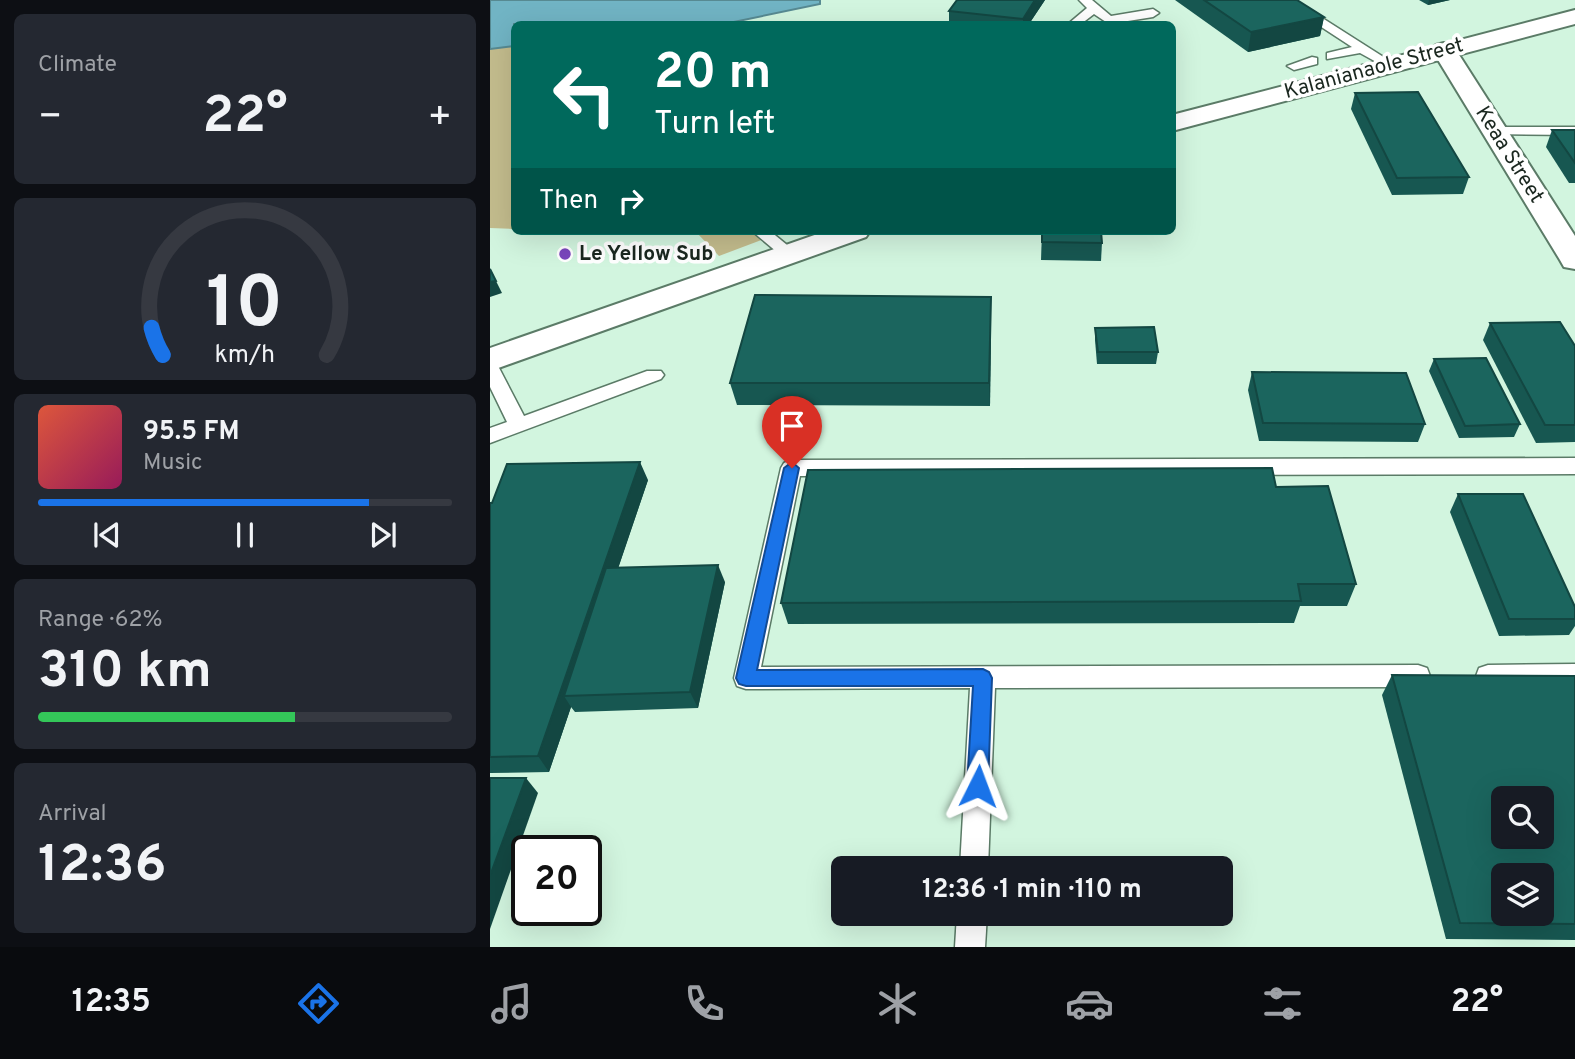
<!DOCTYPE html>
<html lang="en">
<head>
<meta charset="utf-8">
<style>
  body { margin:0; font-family:Overpass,sans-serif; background:#242831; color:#f1f3f6; height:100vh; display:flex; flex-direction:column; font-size:26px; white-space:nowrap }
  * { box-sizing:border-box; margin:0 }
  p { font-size:23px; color:#9ea1a6 }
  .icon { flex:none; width:38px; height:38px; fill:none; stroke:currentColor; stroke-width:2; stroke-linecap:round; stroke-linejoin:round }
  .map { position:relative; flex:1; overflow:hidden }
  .drawer { display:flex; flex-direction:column; gap:14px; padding:14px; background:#0d0f14; width:490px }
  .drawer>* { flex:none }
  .top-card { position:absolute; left:21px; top:21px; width:665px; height:214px; border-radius:10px; box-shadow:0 7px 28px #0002; background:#00695c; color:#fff; overflow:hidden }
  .tools { position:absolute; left:1001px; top:786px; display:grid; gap:14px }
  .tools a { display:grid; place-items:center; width:63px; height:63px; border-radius:10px; background:#171b24; box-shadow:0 7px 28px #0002; font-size:35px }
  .speed { position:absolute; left:21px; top:835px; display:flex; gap:14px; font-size:35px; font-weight:700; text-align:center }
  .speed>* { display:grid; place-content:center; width:91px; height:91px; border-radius:50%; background:#171b24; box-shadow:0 7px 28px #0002; line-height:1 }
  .speed .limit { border:4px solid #111; border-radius:10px; background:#fff; color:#111 }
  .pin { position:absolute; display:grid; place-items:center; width:60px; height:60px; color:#fff; margin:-72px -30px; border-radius:50% 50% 50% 0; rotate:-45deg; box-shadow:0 0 7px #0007 }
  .pin .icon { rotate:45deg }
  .me { position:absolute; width:77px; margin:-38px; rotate:3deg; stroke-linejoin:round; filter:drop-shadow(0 0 5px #0008) }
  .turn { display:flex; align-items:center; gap:24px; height:147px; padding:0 28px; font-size:32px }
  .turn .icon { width:91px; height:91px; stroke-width:2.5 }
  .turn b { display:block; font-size:49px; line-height:60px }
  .then { display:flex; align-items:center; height:66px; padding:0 28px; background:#0003; gap:14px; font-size:26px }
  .big { font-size:52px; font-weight:700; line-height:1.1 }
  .drawer .widget { flex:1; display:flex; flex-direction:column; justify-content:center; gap:10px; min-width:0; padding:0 24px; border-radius:10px; background:#242831 }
  .drawer .dial { align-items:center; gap:0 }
  .dial svg { height:182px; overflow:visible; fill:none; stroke:#363941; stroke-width:7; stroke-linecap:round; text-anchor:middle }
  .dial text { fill:#f1f3f6; stroke:none }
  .song { display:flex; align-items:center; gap:21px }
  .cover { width:84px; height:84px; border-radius:10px; background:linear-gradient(135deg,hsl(10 70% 55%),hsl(330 70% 35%)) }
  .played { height:7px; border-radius:4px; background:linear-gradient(90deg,#1a73e8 80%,#363941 80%) }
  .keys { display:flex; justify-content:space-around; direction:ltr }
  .heat { display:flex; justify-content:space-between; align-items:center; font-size:38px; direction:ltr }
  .charge { height:10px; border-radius:5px; background:linear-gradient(90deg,#34c759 62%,#363941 0) }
  .trip { position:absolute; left:341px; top:856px; width:402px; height:70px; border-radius:10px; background:#171b24; box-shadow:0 7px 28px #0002; font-weight:700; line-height:70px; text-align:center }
  .menu { display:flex; height:112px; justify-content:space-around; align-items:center; background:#090b0e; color:#9ea1a6 }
  .menu .icon { width:49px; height:49px }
  .menu .current { color:#1a73e8 }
  .menu b { font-size:32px; color:#f1f3f6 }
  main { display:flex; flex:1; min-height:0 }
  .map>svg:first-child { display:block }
  .green { fill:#c3bc8d }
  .water { fill:#71b4c4; stroke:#578a92; stroke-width:2 }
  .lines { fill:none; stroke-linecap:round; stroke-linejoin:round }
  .lane-casing { stroke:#5b7b67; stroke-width:3 }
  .street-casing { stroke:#5b7b67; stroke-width:4 }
  .secondary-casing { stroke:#5b7b67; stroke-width:4 }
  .lane { fill:#fff; fill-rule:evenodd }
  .street { fill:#fff; fill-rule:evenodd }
  .secondary { fill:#fff; fill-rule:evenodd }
  .wall { fill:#175751 }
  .shaded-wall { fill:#134742 }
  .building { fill:#1b655e; stroke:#134742; stroke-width:2; fill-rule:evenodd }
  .route { fill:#1a73e8; stroke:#114b97; stroke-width:2 }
  .poi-dot { fill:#7a46bd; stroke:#fff; stroke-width:2.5 }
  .labels { text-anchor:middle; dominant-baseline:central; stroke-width:7; stroke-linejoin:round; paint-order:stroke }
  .far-street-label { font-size:21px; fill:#1a271f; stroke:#fff }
  .far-poi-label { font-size:21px; font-weight:bold; fill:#1a271f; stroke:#fff; text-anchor:start }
</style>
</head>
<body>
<main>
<section class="drawer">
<div class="widget"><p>Climate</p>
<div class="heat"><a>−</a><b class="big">22°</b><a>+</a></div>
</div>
<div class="widget dial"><svg viewBox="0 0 100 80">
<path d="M14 69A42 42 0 1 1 86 69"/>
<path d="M14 69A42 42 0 0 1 9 57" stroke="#1a73e8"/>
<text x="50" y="56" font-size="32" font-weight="700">10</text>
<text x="50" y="72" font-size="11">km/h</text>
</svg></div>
<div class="widget">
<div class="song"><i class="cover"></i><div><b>95.5 FM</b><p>Music</p></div></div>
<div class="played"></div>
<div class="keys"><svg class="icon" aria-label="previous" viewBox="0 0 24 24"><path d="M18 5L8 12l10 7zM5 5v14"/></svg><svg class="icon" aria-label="pause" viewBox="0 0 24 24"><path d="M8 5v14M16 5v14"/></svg><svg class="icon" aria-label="next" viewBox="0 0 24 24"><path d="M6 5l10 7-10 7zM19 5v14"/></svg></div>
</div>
<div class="widget"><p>Range · 62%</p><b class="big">310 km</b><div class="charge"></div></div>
<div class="widget"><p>Arrival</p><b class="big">12:36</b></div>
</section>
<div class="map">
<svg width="1085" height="947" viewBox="0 0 1085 947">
  <rect width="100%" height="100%" fill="#d2f5df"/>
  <!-- green -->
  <g class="green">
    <path d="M24,46V229L0,228V49Z"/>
    <path d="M205,231H295L229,256Z"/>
  </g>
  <!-- water -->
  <path class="water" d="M0,0H330V4L234,24H24V46L0,49Z"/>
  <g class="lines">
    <defs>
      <g id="lane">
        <path d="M589,0H602L621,16L663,9L669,13L663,17L619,24L604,14L591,24H578L597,8Z"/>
        <path d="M790,0H804L906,65L899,69L870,53L837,59V53L862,47Z"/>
        <path d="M822,57L827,58V64L804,70L797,66Z"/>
        <path d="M1004,127H1085V135L999,134V128Z"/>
        <path d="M262,231H280L308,254L300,259L294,258Z"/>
        <path d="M0,362L7,364L34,416L157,371H171L174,375L171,379L0,443V428L17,422L0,387Z"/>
        <path d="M1085,458V474L310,476L271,667L928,665L937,668L940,676L937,684L928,687L505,688L498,868H470L480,688L256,689L247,686L244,678L291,468L294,463L301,460Z"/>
        <path d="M1085,664V686L998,687L989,684L986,676L989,668L998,665Z"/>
        <path d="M467,914H497L495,947H465Z"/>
      </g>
      <path id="street" d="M954,43L962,45L966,50L1085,236V269L1074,267L1070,260L942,50L946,45Z"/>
      <g id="secondary">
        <path d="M1085,10V24L682,131V115Z"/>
        <path d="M336,231H380L376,237L0,371V348Z"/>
      </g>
    </defs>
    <!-- lane casing -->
    <use href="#lane" class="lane-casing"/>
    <!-- street casing -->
    <use href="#street" class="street-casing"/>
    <!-- secondary casing -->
    <use href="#secondary" class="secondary-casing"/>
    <!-- lane -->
    <use href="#lane" class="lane"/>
    <!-- street -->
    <use href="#street" class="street"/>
    <!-- secondary -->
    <use href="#secondary" class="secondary"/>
  </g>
  <!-- wall -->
  <g class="wall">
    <path d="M467,0H555L539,24H459V11Z"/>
    <path d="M685,0H807L834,17L830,36L758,52Z"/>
    <path d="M929,0H960L938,5Z"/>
    <path d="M865,93L979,177L973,194L902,195L861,109Z"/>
    <path d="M1062,130H1085V183H1079L1056,147Z"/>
    <path d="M552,231L612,243L611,261L551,260Z"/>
    <path d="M501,319L500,406L247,405L240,383Z"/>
    <path d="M1000,323L1085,346V442L1046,443L993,340Z"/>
    <path d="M605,328L668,352L666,364H607L605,340Z"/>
    <path d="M944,359L1030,424L1024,437L969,438L939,371Z"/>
    <path d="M762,372L935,424L928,442L769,441L758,390Z"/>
    <path d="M158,480L128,568L235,582L208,708L85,712L81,707L59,772L0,773V503Z"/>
    <path d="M786,487L866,584L857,606H810L804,623L298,624L291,603Z"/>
    <path d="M968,494L1085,607V626L1079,635L1009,636L960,512Z"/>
    <path d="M902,675L1085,676V940L956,939L892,695Z"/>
  </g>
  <!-- shaded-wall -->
  <g class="shaded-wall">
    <path d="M545,0H555L539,24H533V19Z"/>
    <path d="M939,0H960L938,5Z"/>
    <path d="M834,17L830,36L758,52L761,32Z"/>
    <path d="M6,281L12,293L0,297V282Z"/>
    <path d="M501,297V319L500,406L499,383Z"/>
    <path d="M150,462L158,480L85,696H74L81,707L59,772L48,756Z"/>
    <path d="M228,565L235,582L208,708L200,692Z"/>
    <path d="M36,778L48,793L0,929V876Z"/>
  </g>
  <!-- building -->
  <g class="building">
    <path d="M467,0H545L533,19L459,11Z"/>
    <path d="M714,0H807L834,17L761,32Z"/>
    <path d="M928,92L979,177L907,178L865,93Z"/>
    <path d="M1062,130H1085V163Z"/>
    <path d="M552,231H611L612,243L552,242Z"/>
    <path d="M0,269L6,281L0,282Z"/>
    <path d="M265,295L501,297L499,383H240Z"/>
    <path d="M1070,322L1085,346V425H1055L1000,323Z"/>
    <path d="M664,327L668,352H608L605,328Z"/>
    <path d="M996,358L1030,424L975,426L944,359Z"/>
    <path d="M762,372L916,373L935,424L773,423Z"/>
    <path d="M150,462L48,756L0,757V503H2L17,464Z"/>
    <path d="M782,468L786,487L838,486L866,584H808L811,601L291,603L318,470Z"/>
    <path d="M968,494H1033L1085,607V619H1019Z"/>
    <path d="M228,565L200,692L74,696L116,568Z"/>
    <path d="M902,675L1085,676V924L970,923ZM1013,798H1052V836H1013ZM1013,875H1052V914H1013Z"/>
    <path d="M0,778H36L0,876Z"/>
  </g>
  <!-- route -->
  <path class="route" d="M302,462L309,468L267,670L493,669L499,672L502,678L498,786L495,793L488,796L480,793L477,786L483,686H256L249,684L246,678L294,468Z"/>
  <!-- markers -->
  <circle class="poi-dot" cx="75" cy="254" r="7"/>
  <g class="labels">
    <!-- far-street labels -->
    <g class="far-street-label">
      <text transform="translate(884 69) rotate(-15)">Kalanianaole Street</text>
      <text transform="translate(1019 155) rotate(58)">Keaa Street</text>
    </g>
    <!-- far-poi labels -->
    <g class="far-poi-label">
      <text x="89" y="254">Le Yellow Sub</text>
    </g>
  </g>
</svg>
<div class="tools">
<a><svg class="icon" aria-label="search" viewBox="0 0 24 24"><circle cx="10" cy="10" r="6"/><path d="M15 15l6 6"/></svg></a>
<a><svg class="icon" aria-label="layers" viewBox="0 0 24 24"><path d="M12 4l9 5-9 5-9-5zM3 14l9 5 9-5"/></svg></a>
</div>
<div class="speed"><div class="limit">20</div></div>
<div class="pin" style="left:302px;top:468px;background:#d93025"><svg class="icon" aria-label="arrive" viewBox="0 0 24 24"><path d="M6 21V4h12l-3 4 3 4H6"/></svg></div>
<svg class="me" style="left:488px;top:786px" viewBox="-20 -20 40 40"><path d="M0-17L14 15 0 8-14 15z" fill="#1a73e8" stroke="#fff" stroke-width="4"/></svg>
<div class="trip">12:36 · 1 min · 110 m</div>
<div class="top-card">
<div class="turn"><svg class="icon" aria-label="left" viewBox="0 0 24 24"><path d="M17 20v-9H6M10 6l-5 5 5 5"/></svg><div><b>20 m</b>Turn left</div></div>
<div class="then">Then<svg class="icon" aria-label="right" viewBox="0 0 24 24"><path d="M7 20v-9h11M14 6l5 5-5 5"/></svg></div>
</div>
</div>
</main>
<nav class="menu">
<b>12:35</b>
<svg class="icon current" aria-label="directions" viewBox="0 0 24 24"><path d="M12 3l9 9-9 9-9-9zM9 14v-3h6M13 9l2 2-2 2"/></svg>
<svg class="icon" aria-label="music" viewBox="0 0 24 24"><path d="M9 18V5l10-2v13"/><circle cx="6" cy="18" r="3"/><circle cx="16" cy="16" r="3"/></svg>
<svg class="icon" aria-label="phone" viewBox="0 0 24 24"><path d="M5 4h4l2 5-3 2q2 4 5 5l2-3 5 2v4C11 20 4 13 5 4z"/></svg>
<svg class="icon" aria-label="climate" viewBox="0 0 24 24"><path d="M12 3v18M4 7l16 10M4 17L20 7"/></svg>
<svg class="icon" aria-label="car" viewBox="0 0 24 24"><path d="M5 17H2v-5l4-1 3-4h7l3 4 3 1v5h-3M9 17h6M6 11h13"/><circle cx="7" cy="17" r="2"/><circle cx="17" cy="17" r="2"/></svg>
<svg class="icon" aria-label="filters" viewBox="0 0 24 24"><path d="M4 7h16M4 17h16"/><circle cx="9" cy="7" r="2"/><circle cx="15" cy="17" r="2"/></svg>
<b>22°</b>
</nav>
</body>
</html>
